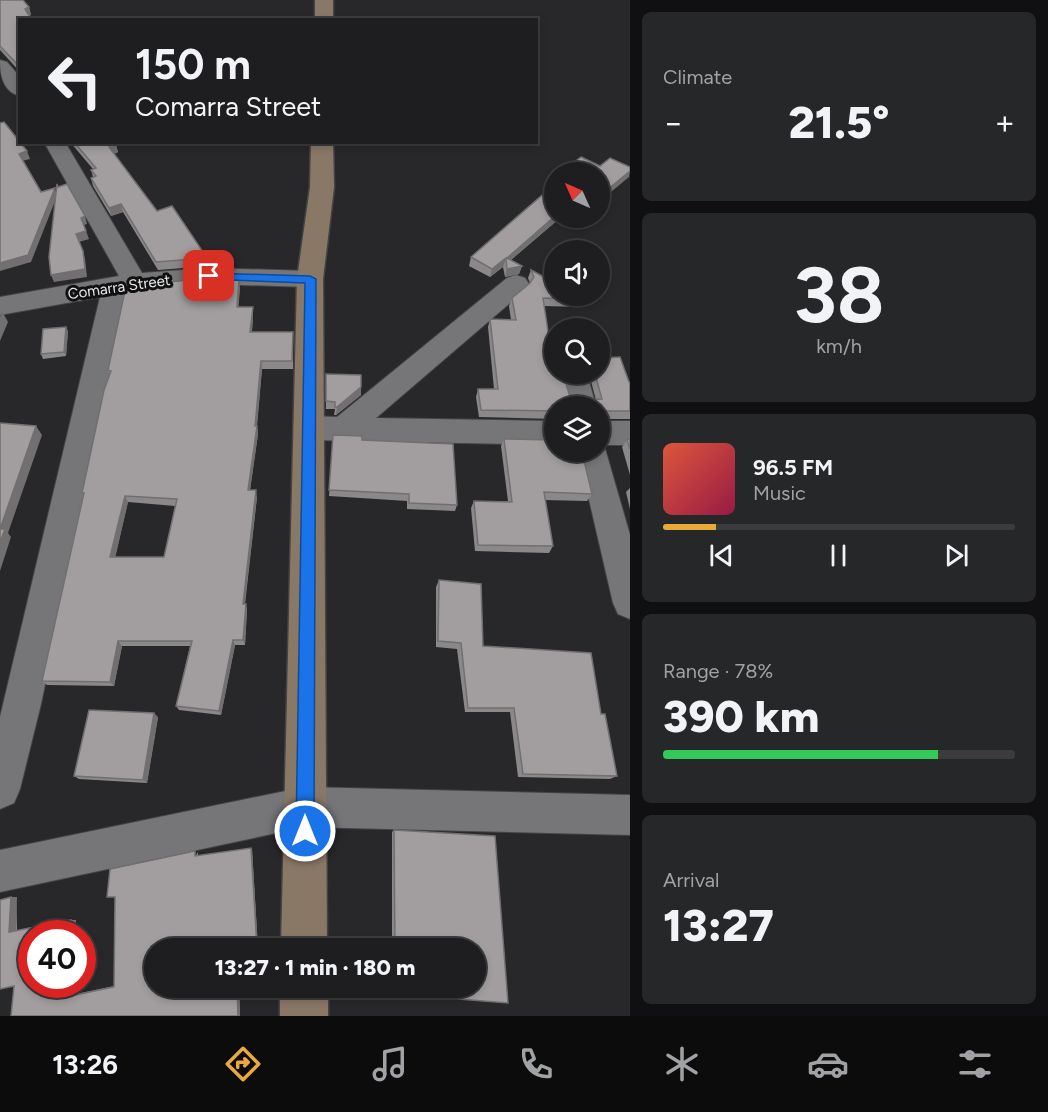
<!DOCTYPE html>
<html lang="en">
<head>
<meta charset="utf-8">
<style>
  body { margin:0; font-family:Figtree,sans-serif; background:#262729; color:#f1f3f6; height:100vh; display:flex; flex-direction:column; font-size:22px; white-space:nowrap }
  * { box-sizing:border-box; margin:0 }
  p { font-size:20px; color:#a1a2a5 }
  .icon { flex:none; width:33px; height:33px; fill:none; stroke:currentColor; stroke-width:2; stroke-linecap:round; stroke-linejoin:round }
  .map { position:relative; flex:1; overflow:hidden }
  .panel { display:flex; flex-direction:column; gap:12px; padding:12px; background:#101012; width:418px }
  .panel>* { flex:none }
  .top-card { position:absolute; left:18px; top:18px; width:520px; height:126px; border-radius:0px; box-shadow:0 3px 9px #0003,0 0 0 2px #3c3c3e; background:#1e1e20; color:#f1f3f6; overflow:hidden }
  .needle { width:39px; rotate:315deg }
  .controls { position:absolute; left:544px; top:162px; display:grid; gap:12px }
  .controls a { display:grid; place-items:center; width:66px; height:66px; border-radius:50%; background:#1e1e20; box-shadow:0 3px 9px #0003,0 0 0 2px #3c3c3e; font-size:30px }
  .speed { position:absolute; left:18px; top:920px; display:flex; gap:12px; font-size:30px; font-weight:700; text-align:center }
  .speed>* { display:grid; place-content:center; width:78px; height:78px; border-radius:50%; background:#1e1e20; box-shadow:0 3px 9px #0003,0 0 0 2px #3c3c3e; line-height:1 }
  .speed .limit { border:9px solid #d22; background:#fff; color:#111 }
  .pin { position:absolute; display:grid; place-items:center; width:51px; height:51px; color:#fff; margin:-26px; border-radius:12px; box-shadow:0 3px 9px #0006 }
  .me { position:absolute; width:66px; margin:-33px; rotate:0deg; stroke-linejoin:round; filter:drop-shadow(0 0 4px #0008) }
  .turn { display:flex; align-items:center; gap:21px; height:126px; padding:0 18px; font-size:27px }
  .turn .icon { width:78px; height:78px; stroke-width:2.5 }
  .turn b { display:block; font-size:42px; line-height:51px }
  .big { font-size:45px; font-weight:800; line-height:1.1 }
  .panel .widget { flex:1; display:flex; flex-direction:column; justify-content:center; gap:9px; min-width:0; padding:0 21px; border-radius:9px; background:#262729 }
  .panel .dial { align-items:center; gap:0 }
  .dial b { font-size:78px; line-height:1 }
  .song { display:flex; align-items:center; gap:18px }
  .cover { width:72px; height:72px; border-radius:9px; background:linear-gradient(135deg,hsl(10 70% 55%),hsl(340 70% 35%)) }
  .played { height:6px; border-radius:3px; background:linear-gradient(90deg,#eaaa39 15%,#3c3c3e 15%) }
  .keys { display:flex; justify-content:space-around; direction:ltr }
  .heat { display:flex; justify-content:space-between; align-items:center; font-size:33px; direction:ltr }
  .charge { height:9px; border-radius:4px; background:linear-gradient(90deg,#34c759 78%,#3c3c3e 0) }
  .trip { position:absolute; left:144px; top:938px; width:342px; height:60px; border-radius:30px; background:#1e1e20; box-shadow:0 3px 9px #0003,0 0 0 2px #3c3c3e; font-weight:800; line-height:60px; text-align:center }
  .tabs { display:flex; height:96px; justify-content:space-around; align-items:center; background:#0c0c0d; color:#a1a2a5 }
  .tabs .icon { width:42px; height:42px }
  .tabs .selected { color:#eaaa39 }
  .tabs b { font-size:27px; color:#f1f3f6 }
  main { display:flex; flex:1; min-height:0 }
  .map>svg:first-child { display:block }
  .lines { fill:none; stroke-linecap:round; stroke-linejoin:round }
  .street-casing { stroke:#444446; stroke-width:2 }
  .secondary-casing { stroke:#444446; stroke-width:3 }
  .street { fill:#767679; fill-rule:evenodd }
  .secondary { fill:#8a7867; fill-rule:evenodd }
  .wall { fill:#8b8889; fill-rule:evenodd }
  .shaded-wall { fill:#716f6f }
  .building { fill:#a29e9f; stroke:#716f6f; stroke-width:1.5; fill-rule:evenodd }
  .route { fill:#1a73e8; stroke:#114b97; stroke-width:1.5 }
  .labels { text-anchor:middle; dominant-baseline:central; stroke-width:6; stroke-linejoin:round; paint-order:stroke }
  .far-street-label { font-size:15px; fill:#e7e7e9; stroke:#111112 }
</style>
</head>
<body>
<main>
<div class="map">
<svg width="630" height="1016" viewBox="0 0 630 1016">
  <rect width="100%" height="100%" fill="#28282b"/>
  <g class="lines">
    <defs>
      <g id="street">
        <path d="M0,60L7,62L20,77V96C3,92 0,75 0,60Z"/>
        <path d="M44,142H65L142,273L209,268L310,271L319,273L322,279L319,285L310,287L209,284L127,292L41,704L20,789L14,803L0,809V717L100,297L0,315V297L119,276Z"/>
        <path d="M516,275L525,278L529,284L525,290L376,418L555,421V445L311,440L301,436L296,428L301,420L311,416L337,417L507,278Z"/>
        <path d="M559,374H587L596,406H568Z"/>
        <path d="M600,421H630V445H604L630,535V619L618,614L613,603L578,452H600Z"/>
        <path d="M305,787L630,795V835L305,827L0,892V850Z"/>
      </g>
      <g id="secondary">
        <rect x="315" y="0" width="18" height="20"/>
        <path d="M311,142H333L334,187L323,279L327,948H281L297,279L310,187Z"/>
        <rect x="280" y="987" width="48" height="29"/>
      </g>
    </defs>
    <!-- street casing -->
    <use href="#street" class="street-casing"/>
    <!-- secondary casing -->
    <use href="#secondary" class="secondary-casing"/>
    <!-- street -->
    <use href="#street" class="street"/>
    <!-- secondary -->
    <use href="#secondary" class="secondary"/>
  </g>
  <!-- wall -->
  <g class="wall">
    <path d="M0,0L29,7L31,15L20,20V72L0,50Z"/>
    <path d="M70,142H114L116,145L118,152L114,154L157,211L207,258L209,266L158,270L123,212L111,216L93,186L91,178L93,177L91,170L93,169Z"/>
    <path d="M555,218H560L511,260L522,266L519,274L505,277L503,267L490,277L469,266L471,257Z"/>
    <path d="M531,270L585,299L581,307L544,306L552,358L571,400H596L589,374H600L630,382V419H600L555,406V419L479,417L476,397L478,389H494L488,327L490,319L511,320L509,306L512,298L530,283L528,278Z"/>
    <path d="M169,282L240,287L238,307H253V316L252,332L293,341V369H262L257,426L258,434L250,490L257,497L245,604L247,609L245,645H235L221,715L179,710L176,706L190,646H122L114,686L47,685L42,681L83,495L82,493L110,374L108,370L170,287ZM128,502L175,506L164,557H115Z"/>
    <path d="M68,331L66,356L43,359L41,354Z"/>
    <path d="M326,374L361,395L336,415H334L335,409H326Z"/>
    <path d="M333,435L362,440L457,505L455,511L407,509V501L329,496Z"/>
    <path d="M504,439L592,494L587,501L545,500L553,546L549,553L475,551L471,508L474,501H508L501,446Z"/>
    <path d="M630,439V475L622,447L627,440Z"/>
    <path d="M630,488V509L626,492Z"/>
    <path d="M439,580L483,646L601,714L617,776L610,779L518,777L510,712H465L457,649L436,647V587Z"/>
    <path d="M158,717L147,783L79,779L74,776Z"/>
    <path d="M394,830L495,836L508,1003L395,994L392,991V987H476V948H392V832Z"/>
    <path d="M251,848L252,849L258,948H154V987H239L240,1016H11L14,986L17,897V931L76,920V933H32L76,994L114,986L198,852V856Z"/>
  </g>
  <!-- shaded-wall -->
  <g class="shaded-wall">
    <path d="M29,7L31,15L27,16L25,9Z"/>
    <path d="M116,145L118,152L111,155L109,147Z"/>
    <path d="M27,151L30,159L22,161L19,154Z"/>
    <path d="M630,171L629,177L600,201L602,194Z"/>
    <path d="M55,188L57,196L31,262L0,271V263Z"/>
    <path d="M121,204L123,212L111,216L109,208Z"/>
    <path d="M85,216L87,224L84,225L81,218Z"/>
    <path d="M555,216V218H560L506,264L507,258Z"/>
    <path d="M86,231L89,239L79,242L76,234Z"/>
    <path d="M83,251L85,259L87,277L54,282L51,275Z"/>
    <path d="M506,258L503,267L490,277L492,269Z"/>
    <path d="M522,266L519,274L505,277L507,269Z"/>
    <path d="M239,279L240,287L238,315L237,307Z"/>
    <path d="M253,307V316L251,341L250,332Z"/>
    <path d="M2,311L8,322L0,341V317Z"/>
    <path d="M66,327L68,331L66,356L64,352Z"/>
    <path d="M261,361L262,369L256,433L255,426Z"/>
    <path d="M361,387V395L336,415L337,407Z"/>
    <path d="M36,426L42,435L8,533L11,537L0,571V529Z"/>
    <path d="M257,426L258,434L249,497L248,490Z"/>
    <path d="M256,490L257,497L244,609L243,604Z"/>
    <path d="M125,496L128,502L114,563L110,557Z"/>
    <path d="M246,604L247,609L245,645L243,640Z"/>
    <path d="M233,640L235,645L221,715L219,711Z"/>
    <path d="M118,641L122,646L114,686L110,682Z"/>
    <path d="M154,713L158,717L147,783L143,780Z"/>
    <path d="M251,848L252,849L258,948H257Z"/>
    <path d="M11,897H17L16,932H9Z"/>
    <rect x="71" y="920" width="5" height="13"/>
    <path d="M70,984H76V994L70,996Z"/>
    <path d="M237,987H239L240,1016H238Z"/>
  </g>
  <!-- building -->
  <g class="building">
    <path d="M0,0H23L29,7L25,9L32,20H20V67L0,46Z"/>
    <path d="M4,122L27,151L19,154L41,192L55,188L28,255L0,263V123Z"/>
    <path d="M74,142H114L116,145L109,147L157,211L172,206L207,258L156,262L121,204L109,208L91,178L96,176L91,170L96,168Z"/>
    <path d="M581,157L600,166L610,158L630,167V171L602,194L600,193V172H561Z"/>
    <path d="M57,184L58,187L67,184L85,216L81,218L86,231L76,234L83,251L85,269L51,275L49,257Z"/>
    <path d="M555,184V216L507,258L522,266L507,269L506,258L492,269L471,257Z"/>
    <path d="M531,270L555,283V296H579L585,299L543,298L552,358H555V374H563L571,400L602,399L595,374H600V358L620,357L629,382H630V411H605L602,419H600V406H555V411L481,410L478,389H498L490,319L516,320L512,298L530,283L534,277Z"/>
    <path d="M208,278L239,279L237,307H253L250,332H293L292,361H261L255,426H257L248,490H256L243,604H246L243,640H233L219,711L176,706L192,641H118L110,682L42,681L84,493H82L104,390L111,371L108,370L126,286L172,287L169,282ZM125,496L177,499L164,557H110Z"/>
    <path d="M66,327L64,352L41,354L43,329Z"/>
    <path d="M326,374L361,375V387L337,407H335V402L326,401Z"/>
    <path d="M0,423L36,426L0,529H5L0,542Z"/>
    <path d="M333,435L362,436V440L453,444L457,505L409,503V494L329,490Z"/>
    <path d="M504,439L555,440V452H582L592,494L544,492L553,546L478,545L474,501L512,502Z"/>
    <path d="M630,439V449L627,440Z"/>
    <path d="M439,580L481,584L483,646L591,653L601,714H605L617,776L523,774L514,708H468L461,643L438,641Z"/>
    <path d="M89,710L154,713L143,780L74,776Z"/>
    <path d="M394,830L495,836L508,1003L395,994V987H476V948H395Z"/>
    <path d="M251,848L257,948H154V987H237L238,1016H11L14,986L0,989V900L11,897L9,932L71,920V933H32V984H70V996L114,987L115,897H107L110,869L195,851V856Z"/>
  </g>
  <!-- route -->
  <path class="route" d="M209,273L310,276L316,279L314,831L311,837L305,839L299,837L296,831L305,283L205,279L204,276Z"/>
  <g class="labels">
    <!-- far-street labels -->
    <g class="far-street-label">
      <text transform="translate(119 287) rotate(-8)">Comarra Street</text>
    </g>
  </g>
</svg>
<div class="controls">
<a><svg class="needle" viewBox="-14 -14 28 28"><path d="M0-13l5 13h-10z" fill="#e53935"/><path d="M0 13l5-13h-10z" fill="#a1a2a5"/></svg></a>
<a><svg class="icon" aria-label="sound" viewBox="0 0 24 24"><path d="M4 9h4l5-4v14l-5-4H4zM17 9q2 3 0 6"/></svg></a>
<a><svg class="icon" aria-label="search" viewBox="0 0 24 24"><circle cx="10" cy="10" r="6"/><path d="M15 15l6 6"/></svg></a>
<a><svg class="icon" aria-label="layers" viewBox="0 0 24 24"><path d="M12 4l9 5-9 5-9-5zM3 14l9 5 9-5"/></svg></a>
</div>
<div class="speed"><div class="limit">40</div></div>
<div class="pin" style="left:209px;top:276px;background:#d93025"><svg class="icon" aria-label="arrive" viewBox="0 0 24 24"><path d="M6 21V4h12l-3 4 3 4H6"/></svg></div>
<svg class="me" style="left:305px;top:831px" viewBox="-20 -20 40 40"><circle r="17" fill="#1a73e8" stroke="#fff" stroke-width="3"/><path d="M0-11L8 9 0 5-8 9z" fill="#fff"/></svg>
<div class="trip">13:27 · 1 min · 180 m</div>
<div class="top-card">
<div class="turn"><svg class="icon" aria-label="left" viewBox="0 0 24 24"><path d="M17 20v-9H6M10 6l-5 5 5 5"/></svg><div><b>150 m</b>Comarra Street</div></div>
</div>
</div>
<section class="panel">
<div class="widget"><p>Climate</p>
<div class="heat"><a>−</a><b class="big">21.5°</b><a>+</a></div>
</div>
<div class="widget dial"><b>38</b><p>km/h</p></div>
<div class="widget">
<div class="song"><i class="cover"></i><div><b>96.5 FM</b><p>Music</p></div></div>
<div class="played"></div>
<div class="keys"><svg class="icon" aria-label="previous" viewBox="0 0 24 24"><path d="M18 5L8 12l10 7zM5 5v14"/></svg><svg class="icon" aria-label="pause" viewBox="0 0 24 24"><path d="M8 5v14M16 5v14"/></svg><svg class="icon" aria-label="next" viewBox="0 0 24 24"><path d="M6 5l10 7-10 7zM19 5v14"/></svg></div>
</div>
<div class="widget"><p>Range · 78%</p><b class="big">390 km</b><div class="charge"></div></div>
<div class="widget"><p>Arrival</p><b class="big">13:27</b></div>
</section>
</main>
<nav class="tabs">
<b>13:26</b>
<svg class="icon selected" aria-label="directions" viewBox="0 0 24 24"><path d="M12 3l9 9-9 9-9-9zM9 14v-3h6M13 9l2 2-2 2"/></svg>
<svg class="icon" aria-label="music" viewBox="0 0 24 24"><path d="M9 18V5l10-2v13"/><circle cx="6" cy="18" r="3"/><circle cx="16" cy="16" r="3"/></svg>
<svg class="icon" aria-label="phone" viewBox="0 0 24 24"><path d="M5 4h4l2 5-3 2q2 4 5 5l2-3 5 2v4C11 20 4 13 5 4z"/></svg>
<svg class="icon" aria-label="climate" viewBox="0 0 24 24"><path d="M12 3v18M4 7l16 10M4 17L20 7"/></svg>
<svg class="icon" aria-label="car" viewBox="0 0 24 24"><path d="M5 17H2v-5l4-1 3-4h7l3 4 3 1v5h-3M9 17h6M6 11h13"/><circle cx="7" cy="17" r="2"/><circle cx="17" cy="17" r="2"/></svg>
<svg class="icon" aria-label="filters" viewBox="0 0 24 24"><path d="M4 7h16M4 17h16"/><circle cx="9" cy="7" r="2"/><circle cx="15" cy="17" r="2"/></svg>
</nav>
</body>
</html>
